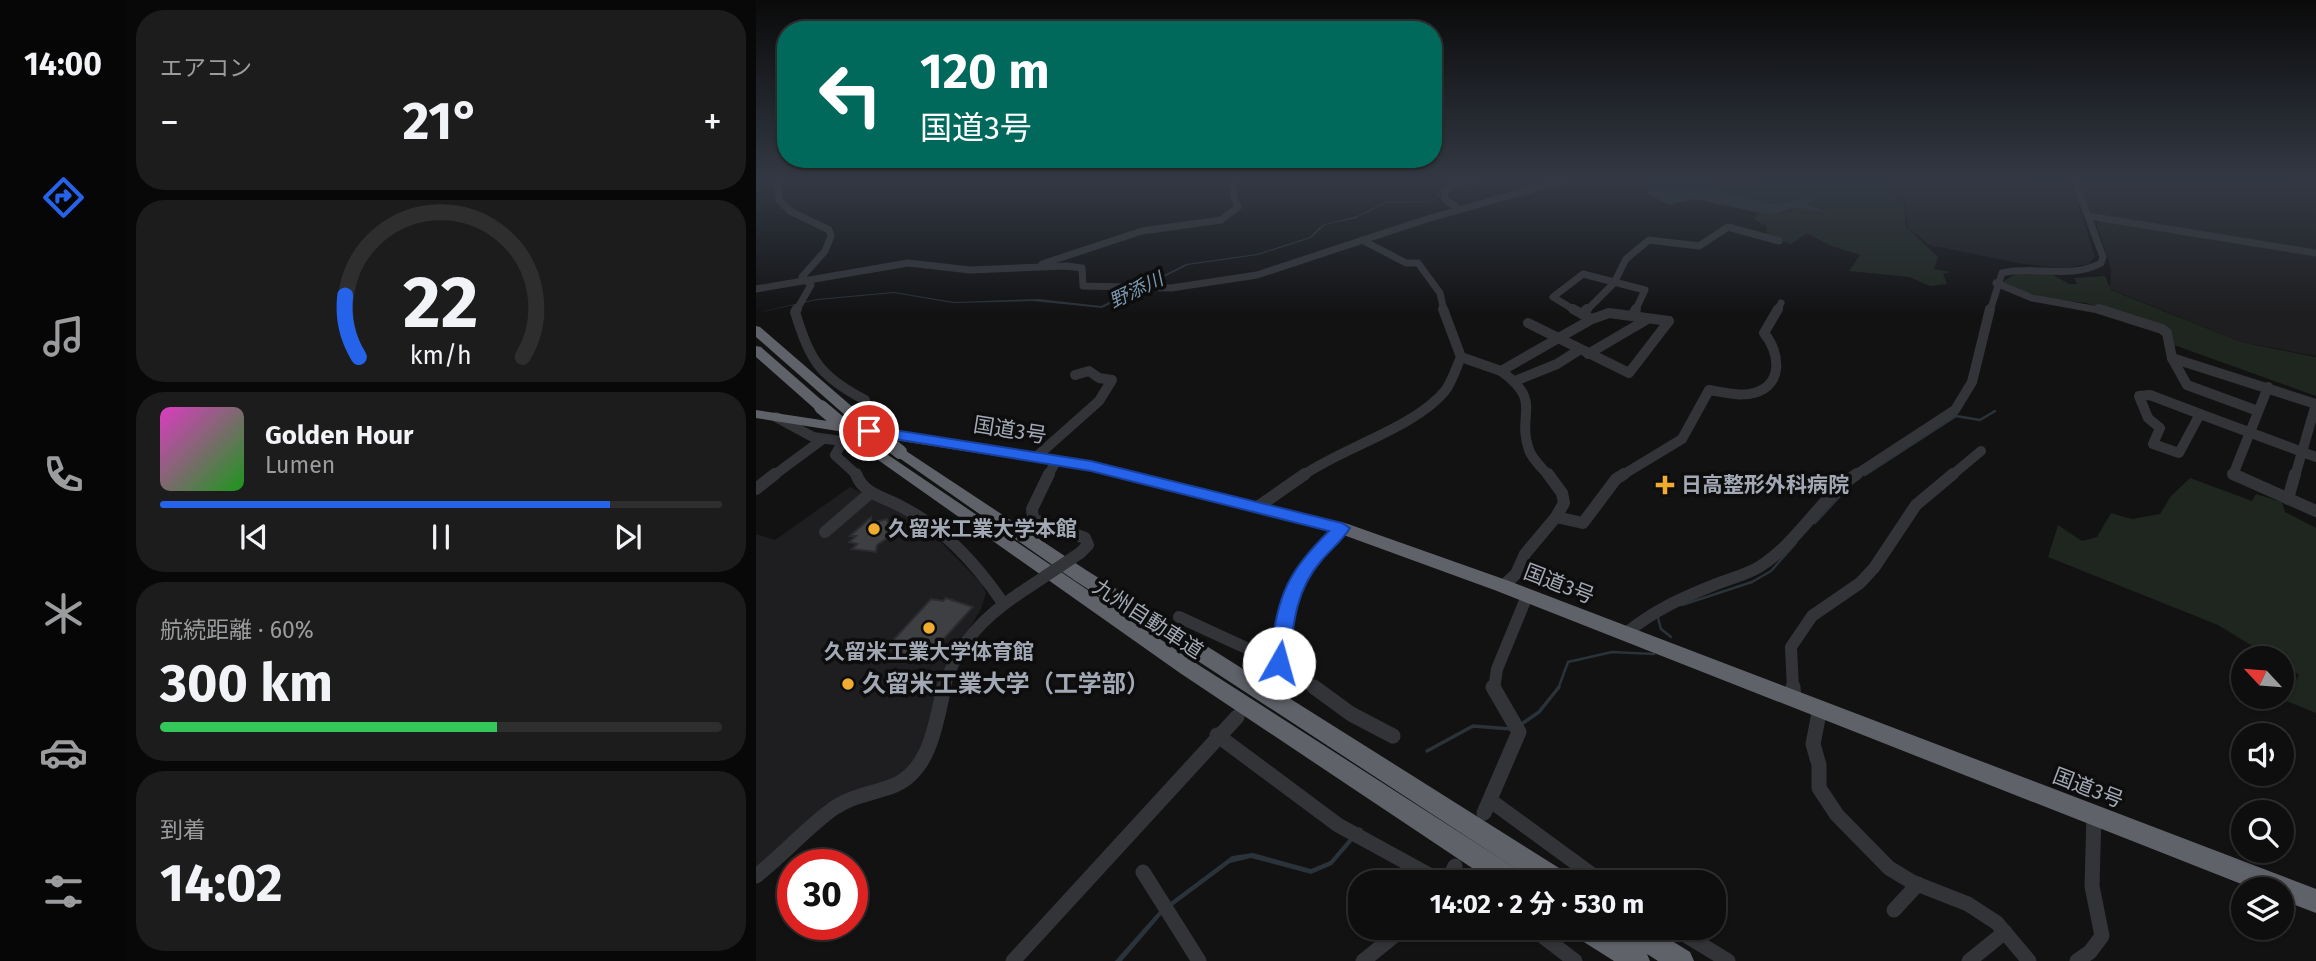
<!DOCTYPE html>
<html lang="ja">
<head>
<meta charset="utf-8">
<style>
  body { margin:0; font-family:"Fira Sans","Noto Sans JP",sans-serif; background:#1c1c1c; color:#f1f3f6; height:100vh; display:flex; flex-direction:column; font-size:26px; white-space:nowrap }
  * { box-sizing:border-box; margin:0 }
  p { font-size:23px; color:#9b9c9e }
  .icon { flex:none; width:38px; height:38px; fill:none; stroke:currentColor; stroke-width:2; stroke-linecap:round; stroke-linejoin:round }
  .map { position:relative; flex:1; overflow:hidden }
  .details { display:flex; flex-direction:column; gap:10px; padding:10px; background:#080808; width:630px }
  .details>* { flex:none }
  .banner { position:absolute; left:21px; top:21px; width:665px; height:147px; border-radius:28px; box-shadow:0 2px 5px #0004,0 0 0 2px #2e2e2e; background:#00695c; color:#fff; overflow:hidden }
  .needle { width:46px; rotate:296deg }
  .controls { position:absolute; left:1475px; top:646px; display:grid; gap:14px }
  .controls a { display:grid; place-items:center; width:63px; height:63px; border-radius:50%; background:#0e0e0e; box-shadow:0 2px 5px #0004,0 0 0 2px #2e2e2e; font-size:35px }
  .speed { position:absolute; left:21px; top:849px; display:flex; gap:14px; font-size:35px; font-weight:700; text-align:center }
  .speed>* { display:grid; place-content:center; width:91px; height:91px; border-radius:50%; background:#0e0e0e; box-shadow:0 2px 5px #0004,0 0 0 2px #2e2e2e; line-height:1 }
  .speed .limit { border:10px solid #d22; background:#fff; color:#111 }
  .pin { position:absolute; display:grid; place-items:center; width:60px; height:60px; color:#fff; margin:-30px; border:4px solid #fff; border-radius:50%; box-shadow:0 2px 7px #0007 }
  .me { position:absolute; width:77px; margin:-38px; rotate:7deg; stroke-linejoin:round; filter:drop-shadow(0 0 5px #0008) }
  .turn { display:flex; align-items:center; gap:24px; height:147px; padding:0 28px; font-size:32px }
  .turn .icon { width:91px; height:91px; stroke-width:2.5 }
  .turn b { display:block; font-size:49px; line-height:60px }
  .big { font-size:52px; font-weight:700; line-height:1.1 }
  .details .widget { flex:1; display:flex; flex-direction:column; justify-content:center; gap:10px; min-width:0; padding:0 24px; border-radius:28px; background:#1c1c1c }
  .details .dial { align-items:center; gap:0 }
  .dial svg { height:182px; overflow:visible; fill:none; stroke:#2e2e2e; stroke-width:7; stroke-linecap:round; text-anchor:middle }
  .dial text { fill:#f1f3f6; stroke:none }
  .song { display:flex; align-items:center; gap:21px }
  .cover { width:84px; height:84px; border-radius:10px; background:linear-gradient(135deg,hsl(310 70% 55%),hsl(120 70% 35%)) }
  .played { height:7px; border-radius:4px; background:linear-gradient(90deg,#2563eb 80%,#2e2e2e 80%) }
  .keys { display:flex; justify-content:space-around; direction:ltr }
  .heat { display:flex; justify-content:space-between; align-items:center; font-size:38px; direction:ltr }
  .charge { height:10px; border-radius:5px; background:linear-gradient(90deg,#34c759 60%,#2e2e2e 0) }
  .trip { position:absolute; left:592px; top:870px; width:378px; height:70px; border-radius:28px; background:#0e0e0e; box-shadow:0 2px 5px #0004,0 0 0 2px #2e2e2e; font-weight:700; line-height:70px; text-align:center }
  main { display:flex; flex:1; min-height:0 }
  .tab-bar { display:flex; flex-direction:column; width:126px; justify-content:space-around; align-items:center; background:#060606; color:#9b9c9e }
  .tab-bar .icon { width:49px; height:49px }
  .tab-bar .selected { color:#2563eb }
  .tab-bar b { font-size:32px; color:#f1f3f6 }
  .map>svg:first-child { display:block }
  .built { fill:#1e1e20 }
  .green { fill:#1e261f }
  .water { fill:#2a3339 }
  .lines { fill:none; stroke-linecap:round; stroke-linejoin:round }
  .stream-far1 { stroke:#2a3339; stroke-width:2.5 }
  .stream { stroke:#2a3339; stroke-width:3.5 }
  .building { fill:#3e3f43; stroke:#2c2c2f; stroke-width:2 }
  .minor-far3 { stroke:#333438; stroke-width:7 }
  .minor-far2 { stroke:#333438; stroke-width:10 }
  .minor-far1 { stroke:#333438; stroke-width:12 }
  .minor { stroke:#333438; stroke-width:15 }
  .highway { fill:#5f6269; fill-rule:evenodd }
  .minor-bridge { stroke:#333438; stroke-width:12 }
  .highway-bridge { stroke:#5f6269; stroke-width:14 }
  .route { fill:#2563eb; stroke:#184099; stroke-width:2 }
  .poi-dot { fill:#f0ac2e; stroke:#0d0d0e; stroke-width:2.5 }
  .labels { text-anchor:middle; dominant-baseline:central; stroke-width:7; stroke-linejoin:round; paint-order:stroke }
  .far-water-label { font-size:19px; font-style:italic; fill:#7a97af; stroke:#0d0d0e }
  .street-label { font-size:21px; fill:#a3a9b4; stroke:#0d0d0e }
  .poi-label { font-size:21px; font-weight:bold; fill:#a3a9b4; stroke:#0d0d0e; text-anchor:start }
  .near-poi-label { font-size:24px; font-weight:bold; fill:#a3a9b4; stroke:#0d0d0e; text-anchor:start }
</style>
</head>
<body>
<main>
<nav class="tab-bar">
<b>14:00</b>
<svg class="icon selected" aria-label="directions" viewBox="0 0 24 24"><path d="M12 3l9 9-9 9-9-9zM9 14v-3h6M13 9l2 2-2 2"/></svg>
<svg class="icon" aria-label="music" viewBox="0 0 24 24"><path d="M9 18V5l10-2v13"/><circle cx="6" cy="18" r="3"/><circle cx="16" cy="16" r="3"/></svg>
<svg class="icon" aria-label="phone" viewBox="0 0 24 24"><path d="M5 4h4l2 5-3 2q2 4 5 5l2-3 5 2v4C11 20 4 13 5 4z"/></svg>
<svg class="icon" aria-label="climate" viewBox="0 0 24 24"><path d="M12 3v18M4 7l16 10M4 17L20 7"/></svg>
<svg class="icon" aria-label="car" viewBox="0 0 24 24"><path d="M5 17H2v-5l4-1 3-4h7l3 4 3 1v5h-3M9 17h6M6 11h13"/><circle cx="7" cy="17" r="2"/><circle cx="17" cy="17" r="2"/></svg>
<svg class="icon" aria-label="filters" viewBox="0 0 24 24"><path d="M4 7h16M4 17h16"/><circle cx="9" cy="7" r="2"/><circle cx="15" cy="17" r="2"/></svg>
</nav>
<section class="details">
<div class="widget"><p>エアコン</p>
<div class="heat"><a>−</a><b class="big">21°</b><a>+</a></div>
</div>
<div class="widget dial"><svg viewBox="0 0 100 80">
<path d="M14 69A42 42 0 1 1 86 69"/>
<path d="M14 69A42 42 0 0 1 8 42" stroke="#2563eb"/>
<text x="50" y="56" font-size="32" font-weight="700">22</text>
<text x="50" y="72" font-size="11">km/h</text>
</svg></div>
<div class="widget">
<div class="song"><i class="cover"></i><div><b>Golden Hour</b><p>Lumen</p></div></div>
<div class="played"></div>
<div class="keys"><svg class="icon" aria-label="previous" viewBox="0 0 24 24"><path d="M18 5L8 12l10 7zM5 5v14"/></svg><svg class="icon" aria-label="pause" viewBox="0 0 24 24"><path d="M8 5v14M16 5v14"/></svg><svg class="icon" aria-label="next" viewBox="0 0 24 24"><path d="M6 5l10 7-10 7zM19 5v14"/></svg></div>
</div>
<div class="widget"><p>航続距離 · 60%</p><b class="big">300 km</b><div class="charge"></div></div>
<div class="widget"><p>到着</p><b class="big">14:02</b></div>
</section>
<div class="map">
<svg width="1560" height="961" viewBox="0 0 1560 961">
  <rect width="100%" height="100%" fill="#121213"/>
  <!-- built -->
  <g class="built">
    <path d="M1137,181H1315L1339,257L1333,264L1308,268L1267,264L1173,245L1152,227L1149,202L1139,193Z"/>
    <path d="M1322,181H1560V250L1344,216L1334,211Z"/>
    <path d="M1344,221L1560,255V356L1485,342L1354,289L1355,269L1341,225Z"/>
    <path d="M94,487L148,514L178,535L225,583L230,593L225,609L186,675L168,744L160,762L136,781L95,792L70,804L0,871V534L19,540Z"/>
  </g>
  <!-- green -->
  <g class="green">
    <path d="M1135,181L1137,192L1148,202L1150,227L1182,257L1178,269L1194,272L1187,274L1191,284L1174,286L1153,277L1093,271L1104,255L1073,245L1051,233L1035,244L1010,236L1011,227L998,219L1004,213L1021,214L1042,208L1073,211L1052,205L1055,199L1052,198L1017,204L961,192L952,182Z"/>
    <path d="M1262,272L1294,273L1313,284H1321L1318,278L1349,276L1355,290L1485,342L1560,357V396L1418,345L1409,329L1330,303L1286,298L1245,283Z"/>
    <path d="M1434,478L1496,501L1500,494L1526,502L1529,512L1560,528V713L1528,700L1543,675L1526,664V658H1516L1462,625L1292,557L1302,525L1326,541L1341,537L1355,513L1376,519L1404,514L1415,496Z"/>
  </g>
  <!-- water -->
  <g class="water">
    <path d="M712,181H732H715L686,190L683,197L672,202L630,203L600,218L569,225L555,238L502,255L432,265L346,308L277,301L197,303L138,293L61,300L0,313L61,299L138,292L198,302L283,299L345,306L430,264L501,254L554,237L566,225L601,216L629,202L672,201L681,197L686,188Z"/>
    <path d="M891,181H953L960,191L1016,204L1053,198L1056,200L1051,203L1052,205L1073,212L1039,208L1020,214L1004,213L939,199L913,205L892,194Z"/>
    <path d="M603,827L607,829L576,865L555,874L495,858L474,863L407,913L366,961H359L405,909L476,856L497,853L555,869L574,861Z"/>
  </g>
  <g class="lines">
    <!-- stream-far1 -->
    <g class="stream-far1">
      <path d="M1109,475L1200,416L1224,420L1239,411"/>
      <path d="M1059,523L1083,497"/>
      <path d="M926,605L996,582L1015,571L1040,543"/>
      <path d="M902,618L905,629L915,637"/>
      <path d="M802,689L812,662L856,652L898,654"/>
    </g>
    <!-- stream -->
    <g class="stream">
      <path d="M764,725L783,712L803,687"/>
      <path d="M671,751L717,726L755,729"/>
    </g>
  </g>
  <!-- building -->
  <g class="building">
    <path d="M115,517L116,523L131,519L136,535L121,545L120,552L96,549L101,544L93,542L100,536H94Z"/>
    <path d="M190,598L217,607L172,656L160,654L156,658L138,655L142,651L129,649L175,599L187,601Z"/>
  </g>
  <g class="lines">
    <!-- minor-far3 -->
    <g class="minor-far3">
      <path d="M22,181L23,200L34,211L73,230L75,236L69,251L46,277L55,285L40,311"/>
      <path d="M703,210L689,199V190L699,184L719,181"/>
      <path d="M1332,216L1560,253"/>
      <path d="M606,240L650,263H662L684,293L688,311"/>
      <path d="M286,264L386,231L465,220L482,207L477,194L478,181"/>
      <path d="M1240,283L1276,298L1348,311"/>
      <path d="M0,289L152,263L214,270L311,266L326,268L327,286L415,288L501,275L671,219L805,181"/>
      <path d="M820,311L797,297L827,274L889,290L879,311"/>
      <path d="M830,311L858,283L870,259L893,240L943,246L972,227L1023,241"/>
      <path d="M1021,311L1025,303"/>
      <path d="M1234,311L1246,273C1279,265 1314,280 1345,263L1347,257L1319,181"/>
    </g>
    <!-- minor-far2 -->
    <g class="minor-far2">
      <path d="M41,309L39,312C54,360 63,376 109,400L110,411L122,430"/>
      <path d="M817,309L826,314"/>
      <path d="M831,309L826,314L836,319"/>
      <path d="M1343,309L1406,329L1411,333L1416,358"/>
      <path d="M876,316L880,309"/>
      <path d="M772,323L873,373L913,321"/>
      <path d="M832,354L890,320"/>
      <path d="M705,357L745,371L836,319L853,313L913,321"/>
      <path d="M745,371C788,402 760,413 773,450C776,459 787,469 793,476"/>
      <path d="M759,381L801,364L823,350"/>
      <path d="M1394,395L1444,414L1423,453L1397,444L1404,428L1392,418L1383,396Z"/>
      <path d="M1502,411L1431,385L1416,358L1560,404L1539,476"/>
      <path d="M1444,414L1560,457"/>
      <path d="M20,417L57,437L92,442"/>
      <path d="M86,443L79,455L102,476"/>
      <path d="M280,457L343,401L356,380L343,378L333,371L319,375"/>
      <path d="M17,476L67,439"/>
      <path d="M292,476L300,461"/>
      <path d="M546,476C588,447 658,428 689,391C696,382 700,368 705,357L687,309"/>
      <path d="M865,476L926,439L953,390C967,392 984,397 998,393C1028,385 1024,352 1008,333L1022,309"/>
      <path d="M1098,476L1199,410L1216,382L1234,309"/>
      <path d="M1195,476L1225,451"/>
      <path d="M1480,476L1477,475L1512,387"/>
    </g>
    <!-- minor-far1 -->
    <g class="minor-far1">
      <path d="M100,474C107,494 128,497 146,507C188,528 221,565 247,603"/>
      <path d="M293,474L276,509L277,519L329,538L332,545L324,553"/>
      <path d="M792,474L806,493L808,503L800,517"/>
      <path d="M1477,474L1560,511"/>
      <path d="M0,489L19,474"/>
      <path d="M1532,499L1539,474"/>
      <path d="M503,506L549,474"/>
      <path d="M69,532L113,494"/>
      <path d="M747,586L760,574L769,554L800,517L827,523L860,479L868,474"/>
      <path d="M423,617L523,663"/>
      <path d="M869,634C897,611 925,598 958,585C972,579 990,575 1003,567C1042,543 1063,499 1101,474"/>
      <path d="M523,667L561,689"/>
      <path d="M515,682C525,658 524,633 530,607C538,575 562,550 586,528"/>
      <path d="M188,689C200,643 231,614 270,589"/>
      <path d="M738,689L741,669L771,596"/>
      <path d="M1037,689L1035,647L1056,616L1104,583L1118,568L1160,505L1197,474"/>
    </g>
    <!-- minor -->
    <g class="minor">
      <path d="M558,687L595,714L637,736"/>
      <path d="M1037,687L1038,699"/>
      <path d="M1064,708L1057,744L1063,765V788L1081,815L1133,868L1156,882L1212,904L1241,923L1273,961"/>
      <path d="M461,735L582,825L686,882"/>
      <path d="M735,801L846,882"/>
      <path d="M728,813L763,732L737,687"/>
      <path d="M387,872L443,961"/>
      <path d="M0,876C27,855 50,828 78,808C96,796 114,794 134,787C174,774 180,723 188,687"/>
      <path d="M691,882L699,866"/>
      <path d="M1138,910L1162,884"/>
      <path d="M776,928L819,961"/>
      <path d="M918,928L972,961"/>
      <path d="M257,961L481,717"/>
      <path d="M607,961L648,928"/>
      <path d="M1213,961L1249,932"/>
      <path d="M1321,961L1334,952L1346,936L1336,886L1338,814"/>
    </g>
    <!-- highway -->
    <g class="highway">
      <path d="M0,326L4,327L100,410L102,413L100,416H90L0,337Z"/>
      <path d="M0,346L5,347L70,404L72,407L70,410H60L0,357Z"/>
      <path d="M0,410L335,461L592,524L753,581L1560,889V913L1526,900V889H1498L741,591L582,533L335,471L0,418Z"/>
      <path d="M110,440L438,662L767,873L770,882H737L424,673L105,448L102,445Z"/>
      <path d="M144,447L330,570L811,873L814,882H780L318,580L139,455L136,452Z"/>
      <path d="M816,928H851L863,935L861,928H895L934,952L938,961H902L891,954L894,961H858L820,937Z"/>
    </g>
    <!-- minor-bridge -->
    <path class="minor-bridge" d="M270,589L324,553"/>
    <!-- highway-bridge -->
    <g class="highway-bridge">
      <path d="M65,407L110,445"/>
      <path d="M95,413L144,452"/>
    </g>
  </g>
  <!-- sky -->
  <linearGradient id="sky" x2="0" y2="1"><stop stop-color="#0a0a0a"/><stop offset="0.57" stop-color="#333944"/><stop offset="1" stop-color="#333944" stop-opacity="0"/></linearGradient>
  <rect width="1560" height="315" fill="url(#sky)"/>
  <!-- route -->
  <path class="route" d="M113,426L335,461L586,523L594,528C586,541 574,550 565,561C539,591 537,626 533,663L530,669H516L513,663C522,599 526,578 573,531L335,471L108,434V428Z"/>
  <!-- markers -->
  <g class="poi-dot">
    <path d="M905.5 474.5h7v7h7v7h-7v7h-7v-7h-7v-7h7z"/>
    <circle cx="118" cy="529" r="7"/>
    <circle cx="173" cy="628" r="7"/>
    <circle cx="92" cy="684" r="7"/>
  </g>
  <g class="labels">
    <!-- far-water labels -->
    <g class="far-water-label">
      <text transform="translate(380 290) rotate(-26)">野添川</text>
    </g>
    <!-- street labels -->
    <g class="street-label">
      <text transform="translate(254 430) rotate(9)">国道3号</text>
      <text transform="translate(803 584) rotate(21)">国道3号</text>
      <text transform="translate(392 619) rotate(33)">九州自動車道</text>
      <text transform="translate(1332 788) rotate(21)">国道3号</text>
    </g>
    <!-- poi labels -->
    <g class="poi-label">
      <text x="925" y="485">日高整形外科病院</text>
      <text x="132" y="529">久留米工業大学本館</text>
      <text x="173" y="652" text-anchor="middle">久留米工業大学体育館</text>
    </g>
    <!-- near-poi labels -->
    <g class="near-poi-label">
      <text x="106" y="684">久留米工業大学（工学部）</text>
    </g>
  </g>
</svg>
<div class="controls">
<a><svg class="needle" viewBox="-14 -14 28 28"><path d="M0-13l5 13h-10z" fill="#e53935"/><path d="M0 13l5-13h-10z" fill="#9b9c9e"/></svg></a>
<a><svg class="icon" aria-label="sound" viewBox="0 0 24 24"><path d="M4 9h4l5-4v14l-5-4H4zM17 9q2 3 0 6"/></svg></a>
<a><svg class="icon" aria-label="search" viewBox="0 0 24 24"><circle cx="10" cy="10" r="6"/><path d="M15 15l6 6"/></svg></a>
<a><svg class="icon" aria-label="layers" viewBox="0 0 24 24"><path d="M12 4l9 5-9 5-9-5zM3 14l9 5 9-5"/></svg></a>
</div>
<div class="speed"><div class="limit">30</div></div>
<div class="pin" style="left:113px;top:431px;background:#d93025"><svg class="icon" aria-label="arrive" viewBox="0 0 24 24"><path d="M6 21V4h12l-3 4 3 4H6"/></svg></div>
<svg class="me" style="left:523px;top:663px" viewBox="-20 -20 40 40"><circle r="19" fill="#fff"/><path d="M0-13L10 11 0 6-10 11z" fill="#2563eb"/></svg>
<div class="trip">14:02 · 2 分 · 530 m</div>
<div class="banner">
<div class="turn"><svg class="icon" aria-label="left" viewBox="0 0 24 24"><path d="M17 20v-9H6M10 6l-5 5 5 5"/></svg><div><b>120 m</b>国道3号</div></div>
</div>
</div>
</main>
</body>
</html>
